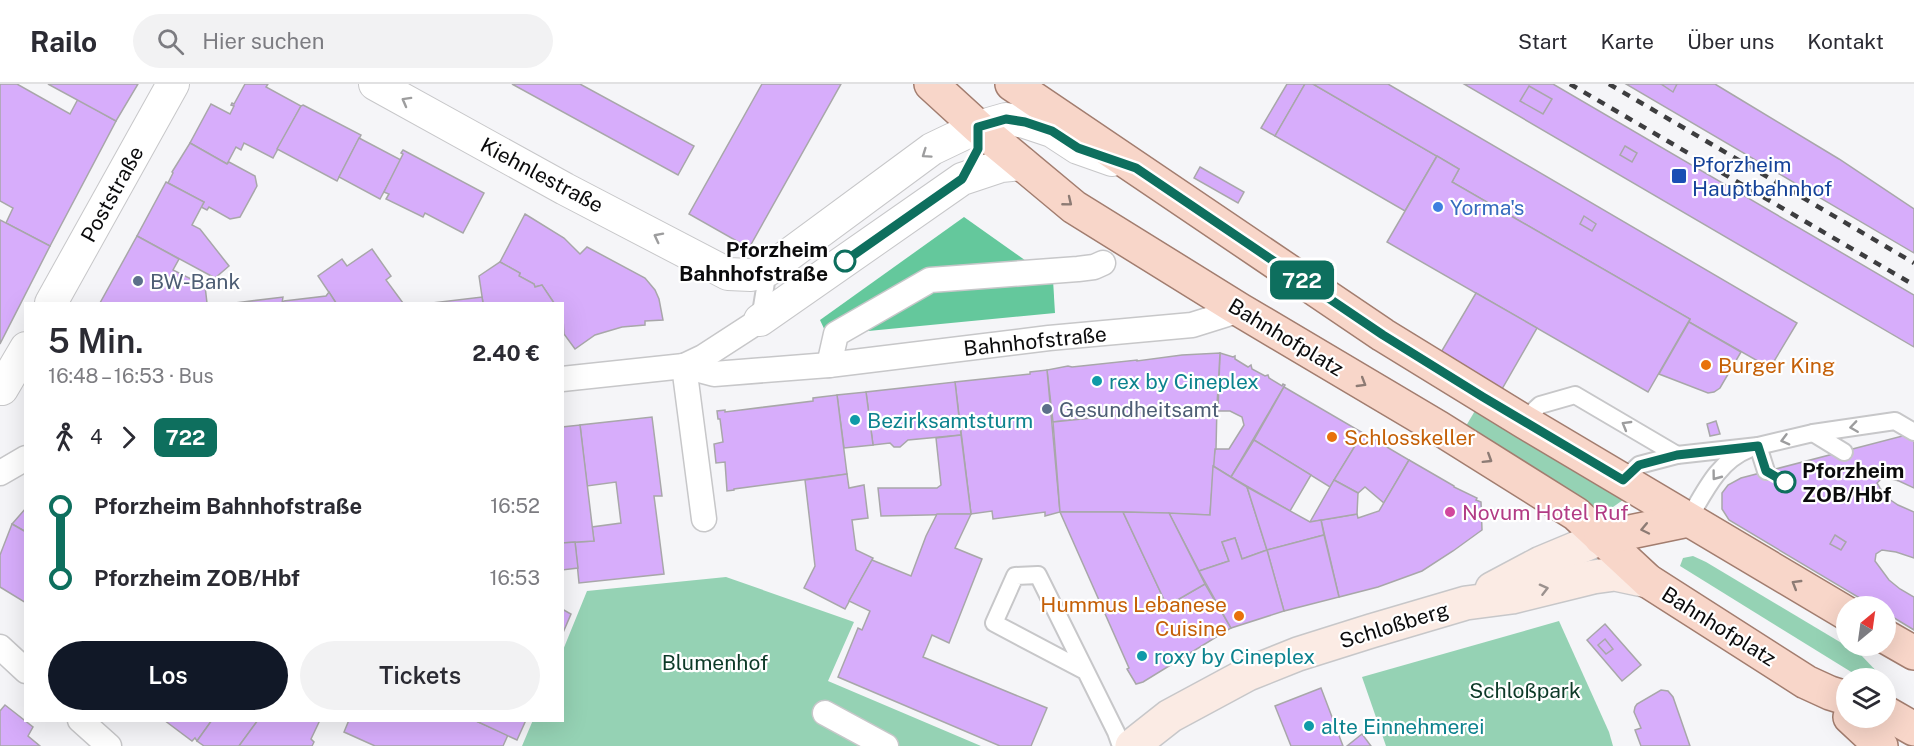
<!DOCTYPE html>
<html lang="de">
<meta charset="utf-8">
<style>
body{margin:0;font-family:"Public Sans",sans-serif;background:#f2f2f3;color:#2b2b33;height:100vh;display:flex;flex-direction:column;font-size:22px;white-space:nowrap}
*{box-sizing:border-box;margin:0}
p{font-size:20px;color:#7c7c81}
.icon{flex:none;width:33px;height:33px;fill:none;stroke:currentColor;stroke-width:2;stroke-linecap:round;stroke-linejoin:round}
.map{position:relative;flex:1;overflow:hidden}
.drawer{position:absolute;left:24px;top:218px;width:540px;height:420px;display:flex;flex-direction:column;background:#fff;border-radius:0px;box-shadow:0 6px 24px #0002}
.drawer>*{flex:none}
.badge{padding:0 12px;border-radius:9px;font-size:21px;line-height:39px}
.needle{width:39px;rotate:29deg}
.fabs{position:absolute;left:1836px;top:512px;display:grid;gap:12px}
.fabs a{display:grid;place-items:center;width:60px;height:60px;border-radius:50%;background:#fff;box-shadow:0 6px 24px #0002;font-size:30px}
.map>.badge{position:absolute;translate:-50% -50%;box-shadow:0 0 0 3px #fff}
.legs{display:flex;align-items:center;gap:9px;height:66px;padding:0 24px;font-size:20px}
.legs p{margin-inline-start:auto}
.overview{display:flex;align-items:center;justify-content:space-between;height:102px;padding:0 24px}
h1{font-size:33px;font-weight:600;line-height:45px}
.button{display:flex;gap:12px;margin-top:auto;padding:12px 24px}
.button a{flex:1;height:69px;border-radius:36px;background:#111827;color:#fff;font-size:24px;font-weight:600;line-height:69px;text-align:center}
.button a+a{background:#f2f2f3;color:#2b2b33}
ul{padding:0 24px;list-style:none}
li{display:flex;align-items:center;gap:21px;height:72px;font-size:22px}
li i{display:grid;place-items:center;width:9px;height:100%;margin:0 8px;background:currentColor}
li i::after{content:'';width:15px;height:15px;margin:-8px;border:4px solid;border-radius:50%;background:#fff}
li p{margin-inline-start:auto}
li:first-child i{background:linear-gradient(#0000 50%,currentColor 0)}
li:last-child i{background:linear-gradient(currentColor 50%,#0000 0)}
header{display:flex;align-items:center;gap:36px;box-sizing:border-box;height:84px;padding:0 30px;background:#fff;border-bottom:2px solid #e1e1e2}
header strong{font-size:28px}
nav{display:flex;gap:33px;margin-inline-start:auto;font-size:21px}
.search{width:420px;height:54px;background:#f2f2f3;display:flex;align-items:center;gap:15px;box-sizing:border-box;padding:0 21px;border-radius:33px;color:#7c7c81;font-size:22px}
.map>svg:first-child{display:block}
</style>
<header>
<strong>Railo</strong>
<div class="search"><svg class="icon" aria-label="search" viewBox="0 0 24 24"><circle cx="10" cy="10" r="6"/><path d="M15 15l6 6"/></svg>Hier suchen</div>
<nav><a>Start</a><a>Karte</a><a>Über uns</a><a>Kontakt</a></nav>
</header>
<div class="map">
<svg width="1914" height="662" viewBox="0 0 1914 662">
<rect width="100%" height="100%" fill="#f5f5f8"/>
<g fill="#95d2b4">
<path d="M 1476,325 L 1623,416 L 1603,430 L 1466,342 Z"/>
<path d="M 1693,472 L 1706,478 L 1860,570 L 1883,594 L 1861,594 L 1680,482 L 1683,474 Z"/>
<path d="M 726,493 L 854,538 L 828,597 L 981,662 L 522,662 L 533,636 L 562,636 L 563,566 L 587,507 Z"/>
<path d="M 1559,537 L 1609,648 L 1613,662 L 1386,662 L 1362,593 Z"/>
</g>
<path fill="#64c89c" d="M 964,133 L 1053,196 L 1055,229 L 827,251 L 820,236 Z"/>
<g fill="#d7adfb" stroke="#a8a7a9" stroke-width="1.5">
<path d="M 0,0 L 17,0 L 70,30 L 78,15 L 116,37 L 50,162 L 6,139 L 13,124 L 0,117 Z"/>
<path d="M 48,0 L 138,0 L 116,37 Z"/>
<path d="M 245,0 L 268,0 L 266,3 L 301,22 L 273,74 L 244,59 L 241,66 L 236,63 L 227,80 L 190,59 L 211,20 L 230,30 L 234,22 L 231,21 L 232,19 L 234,20 Z"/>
<path d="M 512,0 L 580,0 L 694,62 L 678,91 Z"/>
<path d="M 762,0 L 841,0 L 749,164 L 689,130 Z"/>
<path d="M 1287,0 L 1305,0 L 1275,52 L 1261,44 Z"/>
<path d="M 1305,0 L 1313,0 L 1437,72 L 1405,127 L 1275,52 Z"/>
<path d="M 1313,0 L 1388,0 L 1797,239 L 1770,284 L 1689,238 L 1690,235 L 1452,98 L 1459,85 Z"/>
<path d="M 1464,0 L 1553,0 L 1914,211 L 1914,263 Z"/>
<path d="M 1626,0 L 1715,0 L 1733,11 L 1839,75 L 1914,125 L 1914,169 Z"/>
<path d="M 1661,0 L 1677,0 L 1673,8 Z"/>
<path d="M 1529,2 L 1552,15 L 1543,30 L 1520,17 Z"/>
<path d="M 303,21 L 361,51 L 337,97 L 277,65 L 301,22 Z"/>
<path d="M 359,54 L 401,76 L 380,115 L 339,93 Z"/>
<path d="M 190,59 L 227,80 L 229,78 L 255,92 L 257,102 L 240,133 L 230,135 L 209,123 L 207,126 L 201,123 L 204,118 L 168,99 L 173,89 L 172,88 Z"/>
<path d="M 1625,62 L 1637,69 L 1632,78 L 1620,71 Z"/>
<path d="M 403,66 L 484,109 L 463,149 L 425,129 L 423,133 L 386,115 L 389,110 L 384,108 L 403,70 L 401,69 Z"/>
<path d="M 1437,72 L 1459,85 L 1452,98 L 1690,235 L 1648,308 L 1387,158 Z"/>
<path d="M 1200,83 L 1244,108 L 1238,119 L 1194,94 Z"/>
<path d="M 166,98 L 204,118 L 192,141 L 200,145 L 229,182 L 215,194 L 137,152 Z"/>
<path d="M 525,130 L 564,154 L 580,170 L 587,163 L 645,194 L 655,206 L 659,215 L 663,236 L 645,237 L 645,241 L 622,243 L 595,251 L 575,265 L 564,250 L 562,219 L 554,219 L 542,201 L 535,203 L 534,200 L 519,192 L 520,189 L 500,178 Z"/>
<path d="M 1584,132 L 1596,140 L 1592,147 L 1580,140 Z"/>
<path d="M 0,136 L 50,162 L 0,260 Z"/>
<path d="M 137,152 L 179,175 L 173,186 L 205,202 L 207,219 L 100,219 Z"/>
<path d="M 372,165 L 391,192 L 386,196 L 403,219 L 336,219 L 318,192 L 342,175 L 347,182 Z"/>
<path d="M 500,178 L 520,189 L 519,192 L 534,200 L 535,203 L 542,201 L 554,219 L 483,219 L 479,192 Z"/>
<path d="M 329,208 L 336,219 L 282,219 L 284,217 L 326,212 Z"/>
<path d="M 1476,209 L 1537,244 L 1502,305 L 1440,270 Z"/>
<path d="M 283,213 L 282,219 L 235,219 Z"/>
<path d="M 482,213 L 483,219 L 432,219 Z"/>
<path d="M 1689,238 L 1741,268 L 1720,304 L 1714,308 L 1708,309 L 1659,290 Z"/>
<path d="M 1220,269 L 1233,273 L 1235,272 L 1235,275 L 1248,283 L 1251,281 L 1252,285 L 1265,292 L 1268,291 L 1269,294 L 1282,302 L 1283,300 L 1285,301 L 1231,393 L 1213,382 L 1215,365 L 1229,365 L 1244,341 L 1242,333 L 1230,327 L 1218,327 Z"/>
<path d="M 1220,269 L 1217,321 L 1053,338 L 1047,286 L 1068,282 L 1072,283 L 1137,276 L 1137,277 L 1182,271 Z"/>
<path d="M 1047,286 L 1060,428 L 1045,432 L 1045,428 L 993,435 L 992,427 L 971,430 L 955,298 L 1030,290 L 1030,288 Z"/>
<path d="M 955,298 L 961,351 L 908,356 L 900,363 L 894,363 L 890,359 L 873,361 L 866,308 Z"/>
<path d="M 1284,303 L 1363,349 L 1330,403 L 1254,356 Z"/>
<path d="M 866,308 L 873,361 L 844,364 L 837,311 Z"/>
<path d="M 837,311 L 847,390 L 734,405 L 734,406 L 727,407 L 725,378 L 716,379 L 714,360 L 723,358 L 720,335 L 718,335 L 717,327 L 725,326 L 725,328 L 813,317 L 813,314 Z"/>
<path d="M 1217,321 L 1216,365 L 1215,365 L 1210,431 L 1123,428 L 1060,428 L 1053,338 Z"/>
<path d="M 652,333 L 662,412 L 654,412 L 664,490 L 579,499 L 575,458 L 594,457 L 592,443 L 621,439 L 616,398 L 587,402 L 580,341 Z"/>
<path d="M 1716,337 L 1720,350 L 1710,352 L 1707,340 Z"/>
<path d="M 580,341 L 594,457 L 562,459 L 562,343 Z"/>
<path d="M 1363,349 L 1409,376 L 1384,419 L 1365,403 L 1358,409 L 1334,396 Z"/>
<path d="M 1914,349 L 1914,404 L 1899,397 L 1888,394 L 1882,394 L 1877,399 L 1880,404 L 1889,415 L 1898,421 L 1914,428 L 1914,474 L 1896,468 L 1882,466 L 1876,470 L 1875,477 L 1889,496 L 1900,505 L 1914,513 L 1914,546 L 1886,529 L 1886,522 L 1873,522 L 1729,436 L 1722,425 L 1722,409 L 1728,401 L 1741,394 Z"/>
<path d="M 961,351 L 971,430 L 881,432 L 878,404 L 937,404 L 941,401 L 936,354 Z"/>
<path d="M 1254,356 L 1311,391 L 1290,427 L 1231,393 Z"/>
<path d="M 1409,376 L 1454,402 L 1454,403 L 1477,414 L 1476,416 L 1481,418 L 1482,446 L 1453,467 L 1422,487 L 1378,503 L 1339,513 L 1321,436 L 1357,430 L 1358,434 L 1379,427 Z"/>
<path d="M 1213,382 L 1247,403 L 1267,466 L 1242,475 L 1235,454 L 1222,458 L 1229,477 L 1199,487 L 1169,429 L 1210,431 Z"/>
<path d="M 847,390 L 849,404 L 864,401 L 868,434 L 852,436 L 856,466 L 873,474 L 845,525 L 804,504 L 815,482 L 805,396 Z"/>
<path d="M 1334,396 L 1358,409 L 1357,430 L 1310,438 Z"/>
<path d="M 1247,403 L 1310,438 L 1321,436 L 1324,451 L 1267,466 Z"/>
<path d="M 26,424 L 26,448 L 12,440 Z"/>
<path d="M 1060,428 L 1123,428 L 1167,522 L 1205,500 L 1231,544 L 1143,598 L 1136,600 L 1127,585 L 1129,584 Z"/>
<path d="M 1123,428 L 1169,429 L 1205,500 L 1167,522 Z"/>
<path d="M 937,430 L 971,430 L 955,464 L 982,475 L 949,559 L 932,551 L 923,573 L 1047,624 L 1031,662 L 1000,662 L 838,593 L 858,544 L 862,546 L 870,527 L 849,517 L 872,476 L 911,492 L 926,452 Z"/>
<path d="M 12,440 L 26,448 L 26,519 L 0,503 L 0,471 Z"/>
<path d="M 1324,451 L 1339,513 L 1284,527 L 1267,466 Z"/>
<path d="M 1835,451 L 1846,458 L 1841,466 L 1830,460 Z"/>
<path d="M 1235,454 L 1242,475 L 1267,466 L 1284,527 L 1231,544 L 1199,487 L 1229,477 L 1222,458 Z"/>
<path d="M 575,458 L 578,484 L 562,486 L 562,459 Z"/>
<path d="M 562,525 L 571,530 L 562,551 Z"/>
<path d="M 1605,540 L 1641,581 L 1622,597 L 1587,556 Z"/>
<path d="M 1605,555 L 1613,565 L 1606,570 L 1598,561 Z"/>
<path d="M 1321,604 L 1343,662 L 1291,662 L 1275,622 Z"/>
<path d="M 1661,606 L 1668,607 L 1673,613 L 1690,662 L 1641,662 L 1635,646 L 1641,644 L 1634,628 L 1635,623 L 1637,620 Z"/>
<path d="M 5,621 L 33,643 L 28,652 L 40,662 L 0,662 L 0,627 Z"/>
<path d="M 164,636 L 212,636 L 197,657 L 195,654 L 192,657 Z"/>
<path d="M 212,636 L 258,636 L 239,662 L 204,662 L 197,657 Z"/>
<path d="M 258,636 L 320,636 L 311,655 L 314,658 L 312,662 L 239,662 Z"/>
<path d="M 349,636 L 474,636 L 508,651 L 503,662 L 375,662 L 344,648 Z"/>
<path d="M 474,636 L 526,636 L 517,656 Z"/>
<path d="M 1362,650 L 1371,662 L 1347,662 Z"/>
</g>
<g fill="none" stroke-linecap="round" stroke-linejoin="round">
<g stroke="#c7c7c9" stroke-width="20">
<g id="service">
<path d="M 760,235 L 768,186"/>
<path d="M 1523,337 L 1540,321 L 1575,311 L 1677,371"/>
<path d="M 1813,349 L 1844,368"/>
<path d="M 1758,362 L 1766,387"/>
<path d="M 1623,396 L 1639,381 L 1677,371 L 1758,362 L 1813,349 L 1895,337 L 1914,348"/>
<path d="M 1688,436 C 1704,409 1718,377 1749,365"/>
<path d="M 1085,587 L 994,539 L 1015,492 L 1038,491 L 1116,648 L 1121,662"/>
</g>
</g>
<g stroke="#c7c7c9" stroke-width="27">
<g id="pedestrian">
<path d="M 829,281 L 836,250 L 930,196 L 1078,185 L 1094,183 L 1103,179"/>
<path d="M 684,282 L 714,290 L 829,281 L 1049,254 L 1192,241 L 1240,226"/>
<path d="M 684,282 L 704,435"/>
<path d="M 562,295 L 684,282 L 703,273 L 760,236"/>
<path d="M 0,389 L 26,374"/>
<path d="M 0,563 L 26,587"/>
<path d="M 825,629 L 886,662"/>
<path d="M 80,636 L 109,662"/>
</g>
</g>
<g stroke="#c7c7c9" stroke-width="34">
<g id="minor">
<path d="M 375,0 L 565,105 L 728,190 L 751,191 L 768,186 L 932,65 L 978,43 L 1006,35 L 1025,38 L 1052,47 L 1078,64 L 1112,76"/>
<path d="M 51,219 L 173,0"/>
<path d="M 760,236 L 962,95 L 1001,82 L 1023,80"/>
<path d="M 2,305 L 26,264"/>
</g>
</g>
<g stroke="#c7c7c9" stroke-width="36">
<g id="secondary">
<path d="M 1492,505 L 1541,479 L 1601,454"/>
<path d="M 1132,662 L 1170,632 L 1248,590 L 1298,570 L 1371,547 L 1466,519 L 1512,513 L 1593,493 L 1615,490 L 1648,497"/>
</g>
</g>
<g stroke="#a27d6f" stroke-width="36">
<g id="primary">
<path d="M 931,0 L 978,43 L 1074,123 L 1240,226 L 1439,344 L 1576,430 L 1648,497 L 1806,598 L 1830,609 L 1846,614"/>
<path d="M 1012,0 L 1383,251 L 1523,337 L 1846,529"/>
<path d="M 1601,454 L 1688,436"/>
<path d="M 1886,553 L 1914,569"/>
<path d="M 1886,629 L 1914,645"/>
<path d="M 1850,633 L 1881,662"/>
</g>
</g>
<use href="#service" stroke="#fff" stroke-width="16"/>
<use href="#pedestrian" stroke="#fff" stroke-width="24"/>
<use href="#minor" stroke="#fff" stroke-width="32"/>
<use href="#secondary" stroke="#fbebe4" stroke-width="33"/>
<use href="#primary" stroke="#f8d6c9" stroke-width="33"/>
<g stroke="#3d3d3f" stroke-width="4.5" stroke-dasharray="8 8" stroke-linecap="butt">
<path d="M 1570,0 L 1914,201"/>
<path d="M 1609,0 L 1914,179"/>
</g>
</g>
<defs><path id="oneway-chevron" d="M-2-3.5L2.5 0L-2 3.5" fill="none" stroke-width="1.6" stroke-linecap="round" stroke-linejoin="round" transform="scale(1.5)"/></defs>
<g stroke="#9d9d9e">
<use href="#oneway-chevron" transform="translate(406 17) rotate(-151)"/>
<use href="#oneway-chevron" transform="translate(926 70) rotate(145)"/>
<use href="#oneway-chevron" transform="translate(658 153) rotate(-153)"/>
<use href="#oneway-chevron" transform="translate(1626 341) rotate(-150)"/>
<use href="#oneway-chevron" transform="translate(1854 343) rotate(172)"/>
<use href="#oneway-chevron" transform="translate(1785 356) rotate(165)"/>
<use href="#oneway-chevron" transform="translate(1716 392) rotate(127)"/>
</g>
<g stroke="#8d7b74">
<use href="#oneway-chevron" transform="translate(1068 118) rotate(39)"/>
<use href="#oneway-chevron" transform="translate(1362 299) rotate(31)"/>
<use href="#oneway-chevron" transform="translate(1488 375) rotate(32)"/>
<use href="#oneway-chevron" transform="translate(1645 445) rotate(168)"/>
<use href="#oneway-chevron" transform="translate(1796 500) rotate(-149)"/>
</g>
<use stroke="#9b918e" href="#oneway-chevron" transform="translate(1544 505) rotate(-14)"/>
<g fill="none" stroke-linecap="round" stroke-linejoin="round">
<g stroke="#fff" stroke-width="14">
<path id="line-1" d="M 845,177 L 962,95 L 978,65 L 978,43 L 1006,35 L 1025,38 L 1052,47 L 1078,64 L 1136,84 L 1383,251 L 1483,313 L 1623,396 L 1639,381 L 1677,371 L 1758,362 L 1766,387 L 1785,398"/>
</g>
<use href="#line-1" stroke="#0e6f5e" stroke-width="9"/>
</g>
<rect fill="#1a4fb4" stroke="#fff" stroke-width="2" x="1671" y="84" width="16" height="16" rx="3"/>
<circle fill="#3f7fe0" stroke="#fff" stroke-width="2" cx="1438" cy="123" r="6"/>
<g fill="#fff" stroke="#0e6f5e" stroke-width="3">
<circle cx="845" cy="177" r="10"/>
<circle cx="1785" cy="398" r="10"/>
</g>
<g fill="#5c6f8a" stroke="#fff" stroke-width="2">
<circle cx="138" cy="197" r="6"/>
<circle cx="1047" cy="325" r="6"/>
</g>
<g fill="#e8710a" stroke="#fff" stroke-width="2">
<circle cx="1706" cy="281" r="6"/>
<circle cx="1332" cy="353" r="6"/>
<circle cx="1239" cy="532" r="6"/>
</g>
<g fill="#0f9aa8" stroke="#fff" stroke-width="2">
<circle cx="1097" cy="297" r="6"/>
<circle cx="855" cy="336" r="6"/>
<circle cx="1142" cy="572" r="6"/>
<circle cx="1309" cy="642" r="6"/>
</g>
<circle fill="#d1479c" stroke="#fff" stroke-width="2" cx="1450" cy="428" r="6"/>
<g text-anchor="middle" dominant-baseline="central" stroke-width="4.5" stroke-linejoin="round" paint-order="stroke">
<g font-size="21" fill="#164399" stroke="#fff" text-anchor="start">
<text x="1692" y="80">Pforzheim<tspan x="1692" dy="24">Hauptbahnhof</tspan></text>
</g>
<g font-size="21" fill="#0b0b0c" stroke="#fff">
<text transform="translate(542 91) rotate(28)">Kiehnlestraße</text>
<text transform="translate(112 110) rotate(-61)">Poststraße</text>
<text transform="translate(1286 253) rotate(31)">Bahnhofplatz</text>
<text transform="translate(1035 257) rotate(-6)">Bahnhofstraße</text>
<text transform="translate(1394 541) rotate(-17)">Schloßberg</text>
<text transform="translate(1719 542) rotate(32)">Bahnhofplatz</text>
</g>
<g font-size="21" fill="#366cbe" stroke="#fff" text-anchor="start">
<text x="1450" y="123">Yorma's</text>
</g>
<g font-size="21" font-weight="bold" fill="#0b0b0c" stroke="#fff" text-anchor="end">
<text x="828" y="165">Pforzheim<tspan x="828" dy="24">Bahnhofstraße</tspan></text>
<text x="1802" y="386" text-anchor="start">Pforzheim<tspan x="1802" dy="24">ZOB/Hbf</tspan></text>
</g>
<g font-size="21" fill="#4e5e75" stroke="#fff" text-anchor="start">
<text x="150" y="197">BW-Bank</text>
<text x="1059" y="325">Gesundheitsamt</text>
</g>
<g font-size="21" fill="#c56008" stroke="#fff" text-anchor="start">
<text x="1718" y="281">Burger King</text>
<text x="1344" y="353">Schlosskeller</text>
<text x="1227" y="520" text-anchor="end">Hummus Lebanese<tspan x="1227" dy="24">Cuisine</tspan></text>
</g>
<g font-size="21" fill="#0d838f" stroke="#fff" text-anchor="start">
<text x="1109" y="297">rex by Cineplex</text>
<text x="867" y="336">Bezirksamtsturm</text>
<text x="1154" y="572">roxy by Cineplex</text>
<text x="1321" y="642">alte Einnehmerei</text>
</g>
<g font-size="21" fill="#b23c85" stroke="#fff" text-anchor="start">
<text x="1462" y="428">Novum Hotel Ruf</text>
</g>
<g font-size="21" fill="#0d3a28" stroke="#fff">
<text x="715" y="578">Blumenhof</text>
<text x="1525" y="606">Schloßpark</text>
</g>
</g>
</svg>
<div class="fabs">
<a><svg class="needle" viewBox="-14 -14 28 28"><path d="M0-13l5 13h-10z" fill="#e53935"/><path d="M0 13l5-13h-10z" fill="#7c7c81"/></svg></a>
<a><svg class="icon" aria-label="layers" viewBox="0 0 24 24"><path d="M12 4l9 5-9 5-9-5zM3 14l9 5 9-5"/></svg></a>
</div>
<b class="badge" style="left:1302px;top:196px;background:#0e6f5e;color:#fff">722</b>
<section class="drawer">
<div class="overview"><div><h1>5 Min.</h1><p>16:48 – 16:53 · Bus</p></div><b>2.40 €</b></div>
<div class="legs"><svg class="icon" aria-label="walk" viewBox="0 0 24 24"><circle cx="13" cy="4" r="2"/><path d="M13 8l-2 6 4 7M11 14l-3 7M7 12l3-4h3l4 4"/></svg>4<svg class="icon" aria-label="forward" viewBox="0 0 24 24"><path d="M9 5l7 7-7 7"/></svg><b class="badge" style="background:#0e6f5e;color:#fff">722</b></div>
<ul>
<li><i style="color:#0e6f5e"></i><b>Pforzheim Bahnhofstraße</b><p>16:52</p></li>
<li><i style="color:#0e6f5e"></i><b>Pforzheim ZOB/Hbf</b><p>16:53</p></li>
</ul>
<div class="button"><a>Los</a><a>Tickets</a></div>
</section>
</div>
